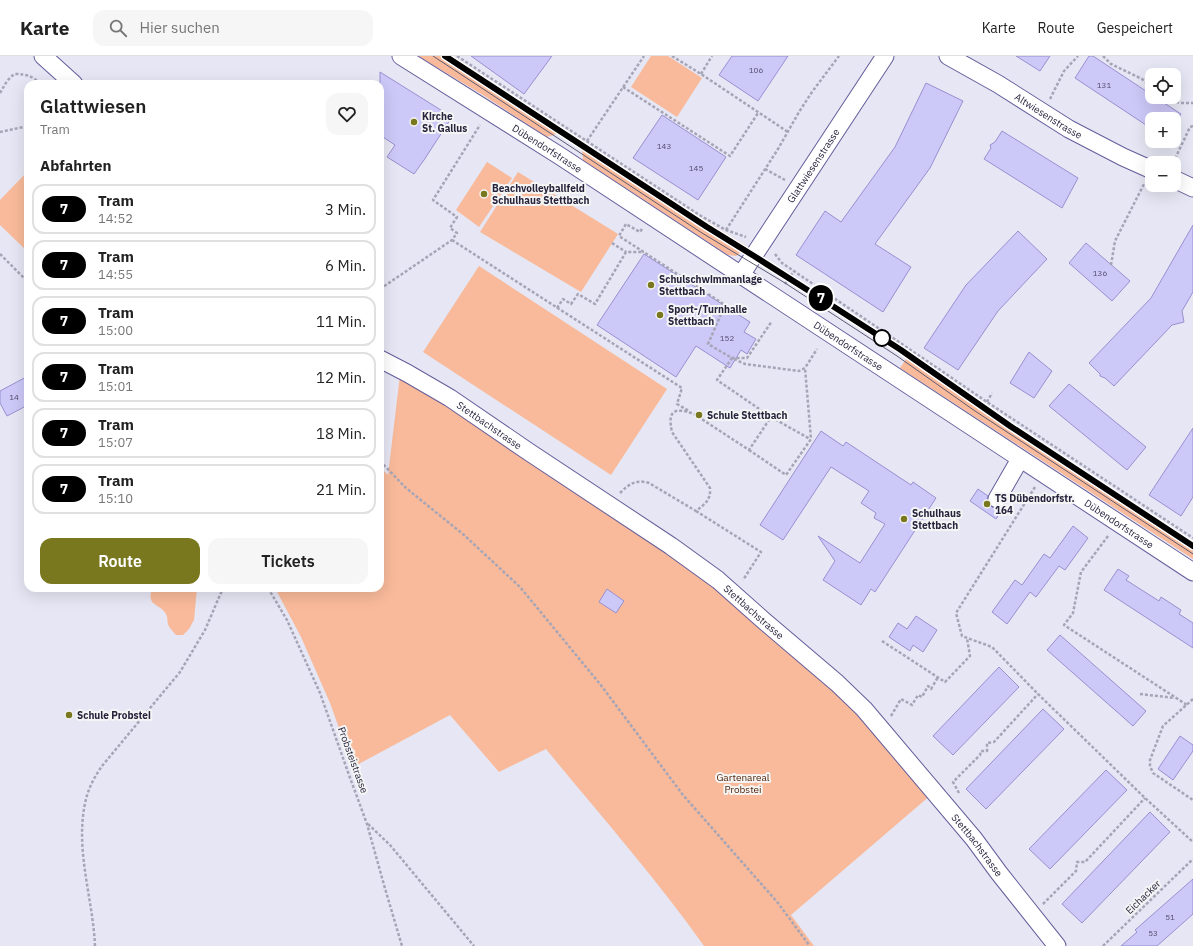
<!DOCTYPE html>
<html lang="de">
<meta charset="utf-8">
<style>
body{margin:0;font-family:"IBM Plex Sans",sans-serif;background:#f6f6f6;color:#222;height:100vh;display:flex;flex-direction:column;font-size:15px;white-space:nowrap}
*{box-sizing:border-box;margin:0}
p{font-size:13px;color:#767676}
.icon{flex:none;width:22px;height:22px;fill:none;stroke:currentColor;stroke-width:2;stroke-linecap:round;stroke-linejoin:round}
.map{position:relative;flex:1;overflow:hidden}
.panel{position:absolute;left:24px;top:24px;width:360px;height:512px;display:flex;flex-direction:column;background:#fff;border-radius:12px;box-shadow:0 4px 16px #0002}
.panel>*{flex:none}
.badge{padding:0 8px;border-radius:13px;font-size:14px;line-height:26px}
.fabs{position:absolute;left:1145px;top:12px;display:grid;gap:8px}
.fabs a{display:grid;place-items:center;width:36px;height:36px;border-radius:8px;background:#fff;box-shadow:0 4px 16px #0002;font-size:20px}
.map>.badge{position:absolute;translate:-50% -50%;box-shadow:0 0 0 2px #fff}
h2{padding:0 16px;font-size:15px;line-height:36px}
.round{display:grid;place-items:center;flex:none;width:42px;height:42px;border-radius:12px;background:#f6f6f6}
.head{display:flex;align-items:center;justify-content:space-between;height:68px;padding:0 16px}
h1{font-size:19px;font-weight:600;line-height:30px}
.button{display:flex;gap:8px;margin-top:auto;padding:8px 16px}
.button a{flex:1;height:46px;border-radius:12px;background:#79781f;color:#fff;font-size:16px;font-weight:600;line-height:46px;text-align:center}
.button a+a{background:#f6f6f6;color:#222}
ul{padding:0;list-style:none}
li{display:flex;align-items:center;gap:12px;height:50px;margin:0 8px 6px;padding:0 8px;border:2px solid #e0e0e0;border-radius:12px}
li div{flex:1}
li b{display:block;font-size:15px}
li em{font-style:normal}
li .badge{min-width:44px;font-weight:700;text-align:center}
header{display:flex;align-items:center;gap:24px;box-sizing:border-box;height:56px;padding:0 20px;background:#fff;border-bottom:1px solid #e0e0e0}
header strong{font-size:19px}
nav{display:flex;gap:22px;margin-inline-start:auto;font-size:14px}
.search{width:280px;height:36px;background:#f6f6f6;display:flex;align-items:center;gap:10px;box-sizing:border-box;padding:0 14px;border-radius:12px;color:#767676;font-size:15px}
.map>svg:first-child{display:block}
</style>
<header>
<strong>Karte</strong>
<div class="search"><svg class="icon" aria-label="search" viewBox="0 0 24 24"><circle cx="10" cy="10" r="6"/><path d="M15 15l6 6"/></svg>Hier suchen</div>
<nav><a>Karte</a><a>Route</a><a>Gespeichert</a></nav>
</header>
<div class="map">
<svg width="1193" height="890" viewBox="0 0 1193 890">
<rect width="100%" height="100%" fill="#e6e6f4"/>
<g fill="#f8ba9a">
<path d="M 418,0 L 453,0 L 564,73 L 565,75 L 547,81 L 483,39 Z"/>
<path d="M 651,0 L 668,0 L 702,22 L 677,61 L 631,31 Z"/>
<path d="M 581,84 L 709,167 L 748,191 L 736,200 L 728,199 L 583,104 Z"/>
<path d="M 487,106 L 512,122 L 479,171 L 456,154 Z"/>
<path d="M 28,115 L 28,196 L 0,169 L 0,144 Z"/>
<path d="M 518,116 L 618,178 L 581,236 L 480,176 Z"/>
<path d="M 479,210 L 667,333 L 611,419 L 423,296 Z"/>
<path d="M 911,296 L 985,349 L 1193,485 L 1193,503 L 900,312 Z"/>
<path d="M 400,319 L 715,528 L 860,657 L 932,738 L 791,859 L 814,890 L 704,890 C 656,822 599,758 546,693 L 499,716 L 450,659 L 353,711 L 330,647 L 301,581 L 275,532 L 380,532 L 380,411 L 388,419 Z"/>
<path d="M 152,532 L 197,532 L 194,564 L 189,573 L 183,579 L 176,579 C 173,575 169,572 168,568 C 167,564 168,562 166,558 C 160,547 146,551 152,532 Z"/>
</g>
<g fill="#ccc8f7" stroke="#9890d1">
<path d="M 471,0 L 552,0 L 524,38 Z"/>
<path d="M 732,0 L 788,0 L 758,45 L 719,19 Z"/>
<path d="M 1016,0 L 1050,0 L 1040,15 Z"/>
<path d="M 1089,0 L 1093,0 L 1152,39 L 1152,41 L 1155,41 L 1181,58 L 1174,68 L 1174,63 L 1152,63 L 1152,73 L 1075,22 Z"/>
<path d="M 380,16 L 452,61 L 424,104 L 414,118 L 387,101 L 395,89 L 380,79 Z"/>
<path d="M 926,27 L 963,45 L 930,112 L 875,188 L 911,211 L 883,256 L 796,199 L 825,155 L 841,166 L 895,91 Z"/>
<path d="M 662,59 L 726,101 L 698,144 L 633,102 Z"/>
<path d="M 1002,75 L 1078,122 L 1062,152 L 984,103 L 991,92 L 990,89 L 995,86 Z"/>
<path d="M 1193,169 L 1193,236 L 1182,255 L 1184,266 L 1172,269 L 1114,330 L 1105,322 L 1100,320 L 1100,318 L 1089,307 L 1151,242 Z"/>
<path d="M 1018,175 L 1047,203 L 998,255 L 958,314 L 924,292 L 966,229 Z"/>
<path d="M 1086,187 L 1130,225 L 1112,245 L 1069,207 Z"/>
<path d="M 644,198 L 750,266 L 744,276 L 756,283 L 747,298 L 741,294 L 730,312 L 696,290 L 676,321 L 597,269 Z"/>
<path d="M 1029,296 L 1052,315 L 1034,342 L 1010,327 Z"/>
<path d="M 28,320 L 28,349 L 7,360 L 0,347 L 0,335 Z"/>
<path d="M 1069,328 L 1146,391 L 1127,414 L 1049,350 Z"/>
<path d="M 1193,372 L 1193,441 L 1181,460 L 1149,439 Z"/>
<path d="M 821,375 L 843,390 L 846,386 L 911,429 L 913,426 L 936,442 L 875,536 L 871,533 L 861,549 L 823,524 L 835,505 L 818,480 L 860,507 L 885,468 L 874,462 L 876,457 L 861,447 L 869,435 L 831,411 L 783,484 L 760,469 Z"/>
<path d="M 978,433 L 988,440 L 987,443 L 988,448 L 992,451 L 997,453 L 1003,451 L 1004,451 L 996,463 L 970,445 Z"/>
<path d="M 1073,470 L 1088,482 L 1065,514 L 1059,510 L 1036,541 L 1030,536 L 1007,568 L 992,556 L 1015,524 L 1022,529 L 1044,498 L 1050,502 Z"/>
<path d="M 1118,513 L 1129,520 L 1126,524 L 1159,545 L 1161,541 L 1181,554 L 1179,558 L 1193,567 L 1193,592 L 1104,534 Z"/>
<path d="M 607,533 L 624,545 L 616,557 L 599,546 Z"/>
<path d="M 916,560 L 937,574 L 923,596 L 913,589 L 910,595 L 889,581 L 898,567 L 907,573 Z"/>
<path d="M 1060,579 L 1146,655 L 1133,670 L 1047,594 Z"/>
<path d="M 999,611 L 1019,631 L 953,699 L 933,680 Z"/>
<path d="M 1043,653 L 1064,673 L 986,753 L 966,733 Z"/>
<path d="M 1180,680 L 1193,689 L 1193,695 L 1173,724 L 1158,713 Z"/>
<path d="M 1106,714 L 1127,734 L 1050,813 L 1029,793 Z"/>
<path d="M 1150,756 L 1170,776 L 1082,867 L 1062,848 Z"/>
<path d="M 1193,823 L 1193,858 L 1157,890 L 1121,890 L 1137,876 L 1135,874 Z"/>
</g>
<g fill="none" stroke-linecap="round" stroke-linejoin="round">
<g stroke="#655d9a" stroke-width="19">
<g id="minor">
<path d="M 43,0 L 74,28"/>
<path id="s1" d="M 401,0 L 560,100 L 1193,516"/>
<path id="s2" d="M 948,0 L 998,28 L 1069,73 L 1123,101 L 1152,114"/>
<path d="M 1174,123 L 1193,132"/>
<path id="s3" d="M 741,219 L 885,0"/>
<path id="s4" d="M 380,303 L 407,317 L 450,342 L 529,396 L 671,490 L 718,524 L 763,564 L 837,627 L 864,653 L 974,783 L 999,817 L 1057,890"/>
<path d="M 997,443 L 1020,403"/>
</g>
</g>
<g stroke="#a6a5b7" stroke-width="2.5" stroke-dasharray="3 2" stroke-linecap="butt">
<path d="M 457,0 L 701,160 L 726,174 L 746,181"/>
<path d="M 672,0 L 701,18 L 788,76"/>
<path d="M 1103,0 L 1111,8 L 1142,23 L 1152,32"/>
<path d="M 701,18 L 712,0"/>
<path d="M 623,31 L 730,100 L 758,57"/>
<path d="M 0,37 L 7,25 L 14,18 C 27,18 32,20 41,28"/>
<path d="M 1162,41 L 1180,47 L 1193,47"/>
<path d="M 1050,43 L 1064,15 L 1078,0"/>
<path d="M 0,76 L 28,70"/>
<path d="M 587,85 L 644,0"/>
<path d="M 1173,107 L 1190,71 L 1193,70"/>
<path d="M 765,113 L 785,124"/>
<path d="M 642,173 L 640,176 L 626,168 L 619,180 L 725,249 L 708,288 L 732,302 L 747,302 L 772,265"/>
<path d="M 726,174 L 778,93 L 799,56 L 812,36 L 839,0"/>
<path d="M 452,184 L 682,332 L 677,348 L 689,355"/>
<path d="M 612,187 L 626,196"/>
<path d="M 0,198 L 28,226"/>
<path d="M 775,198 L 782,207 L 930,307 L 987,346 L 1193,482"/>
<path d="M 1111,209 L 1115,185 L 1144,128"/>
<path d="M 785,228 L 794,215"/>
<path d="M 380,233 L 452,184 L 457,177 L 450,172 L 457,161 L 433,144 L 480,69"/>
<path d="M 557,252 L 563,243 L 571,248 L 578,238 L 595,248 L 626,196 L 644,196"/>
<path d="M 987,346 L 992,337"/>
<path d="M 771,361 L 810,383"/>
<path d="M 749,394 L 786,419 L 811,383 L 805,312"/>
<path d="M 380,405 L 406,432 L 464,479 L 520,531 L 600,628 L 683,739 L 778,847 L 809,889"/>
<path d="M 1035,431 L 956,557 L 962,580 L 992,591 L 1038,638 L 1145,742 L 1193,786"/>
<path d="M 620,437 C 629,428 636,423 649,427 L 696,455 C 705,448 711,444 710,432 L 672,376 C 667,354 675,351 694,358 L 749,394 L 771,361 L 717,324 L 732,302 L 745,308 L 799,315 L 805,312 L 817,293"/>
<path d="M 696,455 L 761,496 L 743,524"/>
<path d="M 1108,480 L 1081,516 L 1073,557 L 1064,569 L 1187,649"/>
<path d="M 268,532 L 287,564 L 320,637 L 349,719 L 367,768 L 384,829 L 402,890"/>
<path d="M 882,585 L 945,626 L 970,600 L 967,582"/>
<path d="M 1140,638 L 1175,642"/>
<path d="M 1193,643 L 1163,670 L 1150,704 L 1150,710 L 1153,717 L 1193,744"/>
<path d="M 891,660 L 901,643 L 912,649 L 918,639 L 922,641 L 928,630 L 931,633 L 938,621"/>
<path d="M 959,737 L 953,726 L 980,699 L 981,695 L 987,695 L 987,687 L 994,686 L 1038,638"/>
<path d="M 368,768 L 390,789 L 474,890"/>
<path d="M 1043,848 L 1076,815 L 1077,806 L 1085,806 L 1145,742"/>
<path d="M 95,890 C 93,842 74,792 86,743 C 89,731 95,720 102,710 L 180,616 L 205,574 L 223,532"/>
<path d="M 1103,890 L 1193,803"/>
</g>
<use href="#minor" stroke="#fff" stroke-width="17"/>
<g stroke="#5d5a71" stroke-width="1">
<path d="M 433,0 L 702,177 L 785,227 L 897,300 L 975,355 L 1193,498"/>
<path d="M 445,0 L 707,171 L 805,232 L 901,295 L 1011,370 L 1193,490"/>
</g>
</g>
<g fill="none" stroke-linecap="round" stroke-linejoin="round">
<g stroke="#fff" stroke-width="9">
<path id="line" d="M 445,0 L 707,171 L 754,200 L 817,240 L 901,294 L 1010,370 L 1193,490"/>
</g>
<use href="#line" stroke="#000" stroke-width="6"/>
</g>
<g fill="#79781f" stroke="#f4f5f4" stroke-width="1.5">
<circle cx="414" cy="66" r="4"/>
<circle cx="484" cy="138" r="4"/>
<circle cx="651" cy="229" r="4"/>
<circle cx="660" cy="259" r="4"/>
<circle cx="699" cy="359" r="4"/>
<circle cx="987" cy="448" r="4"/>
<circle cx="904" cy="463" r="4"/>
<circle cx="69" cy="659" r="4"/>
</g>
<circle fill="#fff" stroke="#000" stroke-width="2" cx="882" cy="282" r="8"/>
<g text-anchor="middle" dominant-baseline="central" stroke-width="4" stroke-linejoin="round" paint-order="stroke">
<g font-size="8" fill="#504c6c">
<text x="756" y="14">106</text>
<text x="1104" y="29">131</text>
<text x="664" y="90">143</text>
<text x="696" y="112">145</text>
<text x="1100" y="217">136</text>
<text x="727" y="282">152</text>
<text x="14" y="341">14</text>
<text x="1170" y="861">51</text>
<text x="1153" y="877">53</text>
</g>
<g font-size="10" fill="#27233d" stroke="#f4f5f4">
<text stroke="none"><textPath href="#s2" startOffset="117">Altwiesenstrasse</textPath></text>
<text stroke="none"><textPath href="#s1" startOffset="173">Dübendorfstrasse</textPath></text>
<text stroke="none"><textPath href="#s3" startOffset="131">Glattwiesenstrasse</textPath></text>
<text stroke="none"><textPath href="#s1" startOffset="533">Dübendorfstrasse</textPath></text>
<text stroke="none"><textPath href="#s4" startOffset="128">Stettbachstrasse</textPath></text>
<text stroke="none"><textPath href="#s1" startOffset="857">Dübendorfstrasse</textPath></text>
<text stroke="none"><textPath href="#s4" startOffset="452">Stettbachstrasse</textPath></text>
<text transform="translate(353 704) rotate(70)">Probsteistrasse</text>
<text stroke="none"><textPath href="#s4" startOffset="776">Stettbachstrasse</textPath></text>
<text transform="translate(1143 841) rotate(-44)">Eichacker</text>
</g>
<g font-size="10" font-weight="bold" fill="#27233d" stroke="#f4f5f4" text-anchor="start">
<text x="422" y="60">Kirche<tspan x="422" dy="12">St. Gallus</tspan></text>
<text x="492" y="132">Beachvolleyballfeld<tspan x="492" dy="12">Schulhaus Stettbach</tspan></text>
<text x="659" y="223">Schulschwimmanlage<tspan x="659" dy="12">Stettbach</tspan></text>
<text x="668" y="253">Sport-/Turnhalle<tspan x="668" dy="12">Stettbach</tspan></text>
<text x="707" y="359">Schule Stettbach</text>
<text x="995" y="442">TS Dübendorfstr.<tspan x="995" dy="12">164</tspan></text>
<text x="912" y="457">Schulhaus<tspan x="912" dy="12">Stettbach</tspan></text>
<text x="77" y="659">Schule Probstei</text>
</g>
<g font-size="10" fill="#53260a" stroke="#f4f5f4">
<text x="743" y="721">Gartenareal<tspan x="743" dy="12">Probstei</tspan></text>
</g>
</g>
</svg>
<div class="fabs">
<a><svg class="icon" aria-label="locate" viewBox="0 0 24 24"><circle cx="12" cy="12" r="6"/><path d="M12 2v4M12 18v4M2 12h4M18 12h4"/></svg></a>
<a>+</a>
<a>−</a>
</div>
<b class="badge" style="left:821px;top:242px;background:#000;color:#fff">7</b>
<section class="panel">
<div class="head"><div><h1>Glattwiesen</h1><p>Tram</p></div><a class="round"><svg class="icon" aria-label="heart" viewBox="0 0 24 24"><path d="M12 20l-8-8c-3-5 5-10 8-4 3-6 11-1 8 4z"/></svg></a></div>
<h2>Abfahrten</h2>
<ul>
<li><span class="badge" style="background:#000;color:#fff">7</span><div><b>Tram</b><p>14:52</p></div><em>3 Min.</em></li>
<li><span class="badge" style="background:#000;color:#fff">7</span><div><b>Tram</b><p>14:55</p></div><em>6 Min.</em></li>
<li><span class="badge" style="background:#000;color:#fff">7</span><div><b>Tram</b><p>15:00</p></div><em>11 Min.</em></li>
<li><span class="badge" style="background:#000;color:#fff">7</span><div><b>Tram</b><p>15:01</p></div><em>12 Min.</em></li>
<li><span class="badge" style="background:#000;color:#fff">7</span><div><b>Tram</b><p>15:07</p></div><em>18 Min.</em></li>
<li><span class="badge" style="background:#000;color:#fff">7</span><div><b>Tram</b><p>15:10</p></div><em>21 Min.</em></li>
</ul>
<div class="button"><a>Route</a><a>Tickets</a></div>
</section>
</div>
